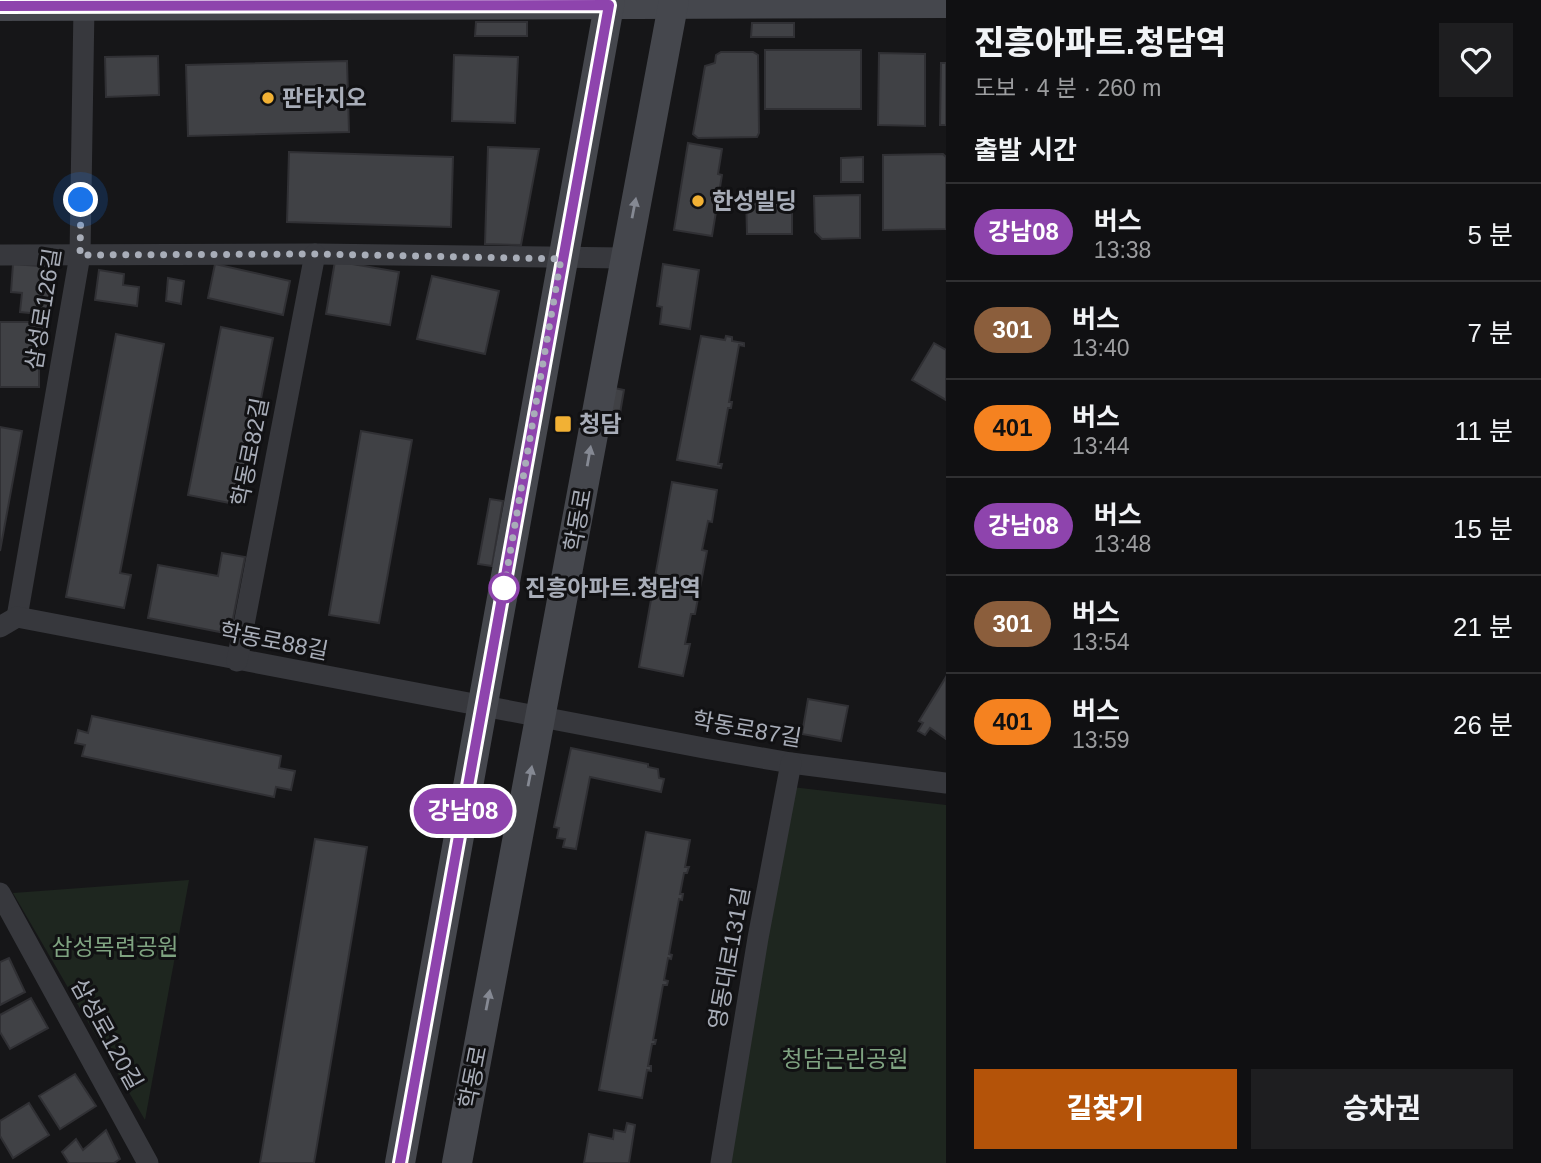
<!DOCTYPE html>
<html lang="ko">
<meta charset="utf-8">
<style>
body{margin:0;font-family:Helvetica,"Noto Sans KR",sans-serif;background:#1e1e20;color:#f1f3f6;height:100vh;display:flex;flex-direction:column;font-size:26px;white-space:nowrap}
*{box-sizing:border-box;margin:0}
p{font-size:23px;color:#9c9d9f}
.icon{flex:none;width:38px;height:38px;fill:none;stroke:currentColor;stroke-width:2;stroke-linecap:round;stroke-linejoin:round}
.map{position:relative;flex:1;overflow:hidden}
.drawer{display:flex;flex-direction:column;background:#101012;width:595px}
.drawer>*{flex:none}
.badge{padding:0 14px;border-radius:23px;font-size:24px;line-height:46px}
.you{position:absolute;width:35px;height:35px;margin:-18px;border:5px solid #fff;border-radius:50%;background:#1a73e8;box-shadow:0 0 0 10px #1a73e833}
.map>.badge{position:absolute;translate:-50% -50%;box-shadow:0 0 0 4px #fff}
h2{padding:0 28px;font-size:26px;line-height:63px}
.round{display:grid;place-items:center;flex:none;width:74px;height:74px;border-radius:0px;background:#1e1e20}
.headline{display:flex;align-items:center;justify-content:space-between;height:119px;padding:0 28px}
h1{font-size:33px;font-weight:800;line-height:52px}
.button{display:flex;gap:14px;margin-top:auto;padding:14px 28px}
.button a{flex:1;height:80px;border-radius:0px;background:#b45309;color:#fff;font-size:28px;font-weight:800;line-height:80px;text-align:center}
.button a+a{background:#1e1e20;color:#f1f3f6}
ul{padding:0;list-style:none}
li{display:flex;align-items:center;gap:21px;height:98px;padding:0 28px;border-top:2px solid #303032}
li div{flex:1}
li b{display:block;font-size:26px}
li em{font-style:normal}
li .badge{min-width:77px;font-weight:700;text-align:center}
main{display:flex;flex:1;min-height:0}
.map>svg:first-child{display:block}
</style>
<main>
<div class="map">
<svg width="946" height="1163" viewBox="0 0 946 1163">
<rect width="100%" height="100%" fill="#161618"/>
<g fill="#1e261f">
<path d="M 792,787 L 946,805 L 946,1163 L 724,1163 Z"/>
<path d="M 189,880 L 145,1120 L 13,893 Z"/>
</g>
<g fill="#404145" stroke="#303034" stroke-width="2">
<path d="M 476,22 L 527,22 L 527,36 L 475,36 Z"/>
<path d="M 752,23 L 794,23 L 794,37 L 751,37 Z"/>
<rect x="765" y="50" width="96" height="59"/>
<path d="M 721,52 L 753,52 L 758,55 L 759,133 L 757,137 L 698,138 L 693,134 L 705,66 L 715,63 L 716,55 Z"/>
<path d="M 879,53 L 925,54 L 925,126 L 878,125 Z"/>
<path d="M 454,55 L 518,57 L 515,123 L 452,121 Z"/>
<path d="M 158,56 L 159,95 L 106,97 L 105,57 Z"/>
<path d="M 347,61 L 349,132 L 188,136 L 186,65 Z"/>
<path d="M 941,63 L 946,63 L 946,125 L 940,125 Z"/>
<path d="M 688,143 L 722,149 L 718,174 L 722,175 L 712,236 L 674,230 Z"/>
<path d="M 488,147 L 539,149 L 521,245 L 485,244 Z"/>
<path d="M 289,152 L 453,157 L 451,227 L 287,222 Z"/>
<path d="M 943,154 L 946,157 L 946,229 L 883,230 L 883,155 Z"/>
<path d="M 863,157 L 863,182 L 841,182 L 841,158 Z"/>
<path d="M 792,193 L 792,234 L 747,234 L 746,194 Z"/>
<path d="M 860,195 L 860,238 L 822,239 L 815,232 L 814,196 Z"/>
<path d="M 335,261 L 399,272 L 390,325 L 326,314 Z"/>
<path d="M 13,264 L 54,267 L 50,315 L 20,312 L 22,293 L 11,292 Z"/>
<path d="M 215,264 L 290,281 L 283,315 L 208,298 Z"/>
<path d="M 663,264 L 699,270 L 690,329 L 660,324 L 662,307 L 657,306 Z"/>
<path d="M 99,270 L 124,274 L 123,285 L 139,287 L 137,306 L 95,300 Z"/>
<path d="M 432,276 L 499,291 L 485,354 L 417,339 Z"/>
<path d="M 168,278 L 184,281 L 181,304 L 166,301 Z"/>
<path d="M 0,322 L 48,322 L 48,342 L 39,342 L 39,387 L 0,387 Z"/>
<path d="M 221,327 L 273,338 L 240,505 L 188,495 Z"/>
<path d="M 116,334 L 164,344 L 120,573 L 131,575 L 124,608 L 66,597 Z"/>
<path d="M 701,336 L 725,340 L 726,336 L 732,337 L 732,341 L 744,343 L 744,346 L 739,345 L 729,402 L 732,402 L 731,408 L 728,408 L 718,464 L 722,464 L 721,468 L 677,460 Z"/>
<path d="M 934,343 L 946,350 L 946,400 L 912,380 Z"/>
<path d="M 610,387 L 624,390 L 618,425 L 604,422 Z"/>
<path d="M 0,427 L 22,431 L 0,551 Z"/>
<path d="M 361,431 L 412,440 L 379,623 L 329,615 Z"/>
<path d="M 672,482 L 717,490 L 712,522 L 708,521 L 702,550 L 707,551 L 695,614 L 691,614 L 685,644 L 690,644 L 683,676 L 639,667 Z"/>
<path d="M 490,499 L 503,501 L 492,566 L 478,564 Z"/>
<path d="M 222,553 L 245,557 L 230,634 L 148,618 L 158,565 L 218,576 Z"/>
<path d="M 946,677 L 946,739 L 930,728 L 925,735 L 918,731 L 923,723 L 919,721 Z"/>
<path d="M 808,699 L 848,706 L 841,741 L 802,734 Z"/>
<path d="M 92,716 L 281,756 L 279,768 L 295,771 L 291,790 L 276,787 L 274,797 L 82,756 L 85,745 L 75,743 L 78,730 L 88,733 Z"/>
<path d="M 571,748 L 648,764 L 648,767 L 658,769 L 659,778 L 664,779 L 661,792 L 590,777 L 576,849 L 563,847 L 565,839 L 557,838 L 559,828 L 554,827 Z"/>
<path d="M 646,832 L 690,840 L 685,867 L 689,867 L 687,873 L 684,873 L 680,894 L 683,894 L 682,900 L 679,899 L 669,954 L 672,955 L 671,959 L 668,958 L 664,980 L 668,981 L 667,985 L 663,985 L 653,1040 L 656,1040 L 655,1044 L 652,1044 L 648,1066 L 651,1066 L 651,1071 L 647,1070 L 642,1098 L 599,1090 Z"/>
<path d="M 315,839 L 367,847 L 314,1163 L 260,1163 Z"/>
<path d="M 9,958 L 25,992 L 0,1005 L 0,962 Z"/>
<path d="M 31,998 L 48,1028 L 10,1049 L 0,1032 L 0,1015 Z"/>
<path d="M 75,1074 L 96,1106 L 60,1129 L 39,1096 Z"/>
<path d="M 29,1103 L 49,1135 L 13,1158 L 0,1136 L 0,1121 Z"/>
<path d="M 627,1123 L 635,1125 L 629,1163 L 584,1163 L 589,1134 L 613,1139 L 614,1130 L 625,1132 Z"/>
<path d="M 106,1130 L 120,1159 L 114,1163 L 69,1163 L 62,1152 L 76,1139 L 83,1150 Z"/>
</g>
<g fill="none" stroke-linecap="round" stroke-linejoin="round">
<g stroke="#37383d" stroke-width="21">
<path d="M 0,255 L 315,254 L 624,258"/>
<path d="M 17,617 L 80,255 L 84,6"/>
<path d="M 0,627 L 17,617 L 704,748 L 791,763 L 946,783"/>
<path d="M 237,661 L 315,254"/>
<path d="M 0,893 L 148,1163"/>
<path d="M 721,1163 L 758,938 L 791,763"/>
</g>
<g stroke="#45474d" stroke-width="30">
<path d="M 0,6 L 946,3"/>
<path d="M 400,1163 L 610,0"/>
<path d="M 457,1163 L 674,0"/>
</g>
</g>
<defs><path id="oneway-solid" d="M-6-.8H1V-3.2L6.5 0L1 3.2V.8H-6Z" transform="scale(1.75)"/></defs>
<g fill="#858993">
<use href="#oneway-solid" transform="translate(634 208) rotate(-79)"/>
<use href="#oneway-solid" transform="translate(589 456) rotate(-80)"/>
<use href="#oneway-solid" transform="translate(530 776) rotate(-79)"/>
<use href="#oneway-solid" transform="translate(488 1000) rotate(-79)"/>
</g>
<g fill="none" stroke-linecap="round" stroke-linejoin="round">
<g stroke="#fff" stroke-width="16">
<path id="line" d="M 0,6 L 609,5 L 400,1163"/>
</g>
<use href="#line" stroke="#8e44ad" stroke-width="10"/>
<path stroke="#a8adb8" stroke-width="7" stroke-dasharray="0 12.6" d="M 81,200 L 80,255 L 315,254 L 561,259 L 504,588"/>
</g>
<g fill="#f2b134" stroke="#111113" stroke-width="2.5">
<circle cx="268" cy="98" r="7"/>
<circle cx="698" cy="201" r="7"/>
<rect x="554" y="415" width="18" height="18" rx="3.5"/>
</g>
<circle fill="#fff" stroke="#8e44ad" stroke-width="3.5" cx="504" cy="588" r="14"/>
<g text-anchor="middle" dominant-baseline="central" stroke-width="6" stroke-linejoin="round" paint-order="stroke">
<g font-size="23" font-weight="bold" fill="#a8adb8" stroke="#111113" text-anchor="start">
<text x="282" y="98">판타지오</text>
<text x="712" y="201">한성빌딩</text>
<text x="579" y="424">청담</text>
</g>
<g font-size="23" fill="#a8adb8" stroke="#111113">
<text transform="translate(43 309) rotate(-81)">삼성로126길</text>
<text transform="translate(250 452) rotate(-79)">학동로82길</text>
<text transform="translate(578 520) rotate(-80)">학동로</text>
<text transform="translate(274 641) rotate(11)">학동로88길</text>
<text transform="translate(747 729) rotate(10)">학동로87길</text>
<text transform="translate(729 958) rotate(-80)">영동대로131길</text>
<text transform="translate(107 1034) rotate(61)">삼성로120길</text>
<text transform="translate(473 1077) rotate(-79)">학동로</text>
</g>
<g font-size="23" font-weight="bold" fill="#a8adb8" stroke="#111113" text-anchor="start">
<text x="525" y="588">진흥아파트.청담역</text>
</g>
<g font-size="23" fill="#7fa381" stroke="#111113">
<text x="115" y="947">삼성목련공원</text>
<text x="845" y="1059">청담근린공원</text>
</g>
</g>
</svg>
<div class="you" style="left:81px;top:200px"></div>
<b class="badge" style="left:463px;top:811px;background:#8e44ad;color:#fff">강남08</b>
</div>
<section class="drawer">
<div class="headline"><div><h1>진흥아파트.청담역</h1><p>도보 · 4 분 · 260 m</p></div><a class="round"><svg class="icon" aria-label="heart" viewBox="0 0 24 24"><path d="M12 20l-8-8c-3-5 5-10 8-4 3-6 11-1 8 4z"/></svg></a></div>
<h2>출발 시간</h2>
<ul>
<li><span class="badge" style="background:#8e44ad;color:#fff">강남08</span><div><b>버스</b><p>13:38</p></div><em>5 분</em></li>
<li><span class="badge" style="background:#8b5e3c;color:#fff">301</span><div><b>버스</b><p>13:40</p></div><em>7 분</em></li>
<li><span class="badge" style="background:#f58220;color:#111">401</span><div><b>버스</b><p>13:44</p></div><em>11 분</em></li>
<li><span class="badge" style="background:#8e44ad;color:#fff">강남08</span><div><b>버스</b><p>13:48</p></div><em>15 분</em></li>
<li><span class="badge" style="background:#8b5e3c;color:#fff">301</span><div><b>버스</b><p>13:54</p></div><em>21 분</em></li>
<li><span class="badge" style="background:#f58220;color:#111">401</span><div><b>버스</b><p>13:59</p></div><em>26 분</em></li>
</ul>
<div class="button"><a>길찾기</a><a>승차권</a></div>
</section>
</main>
